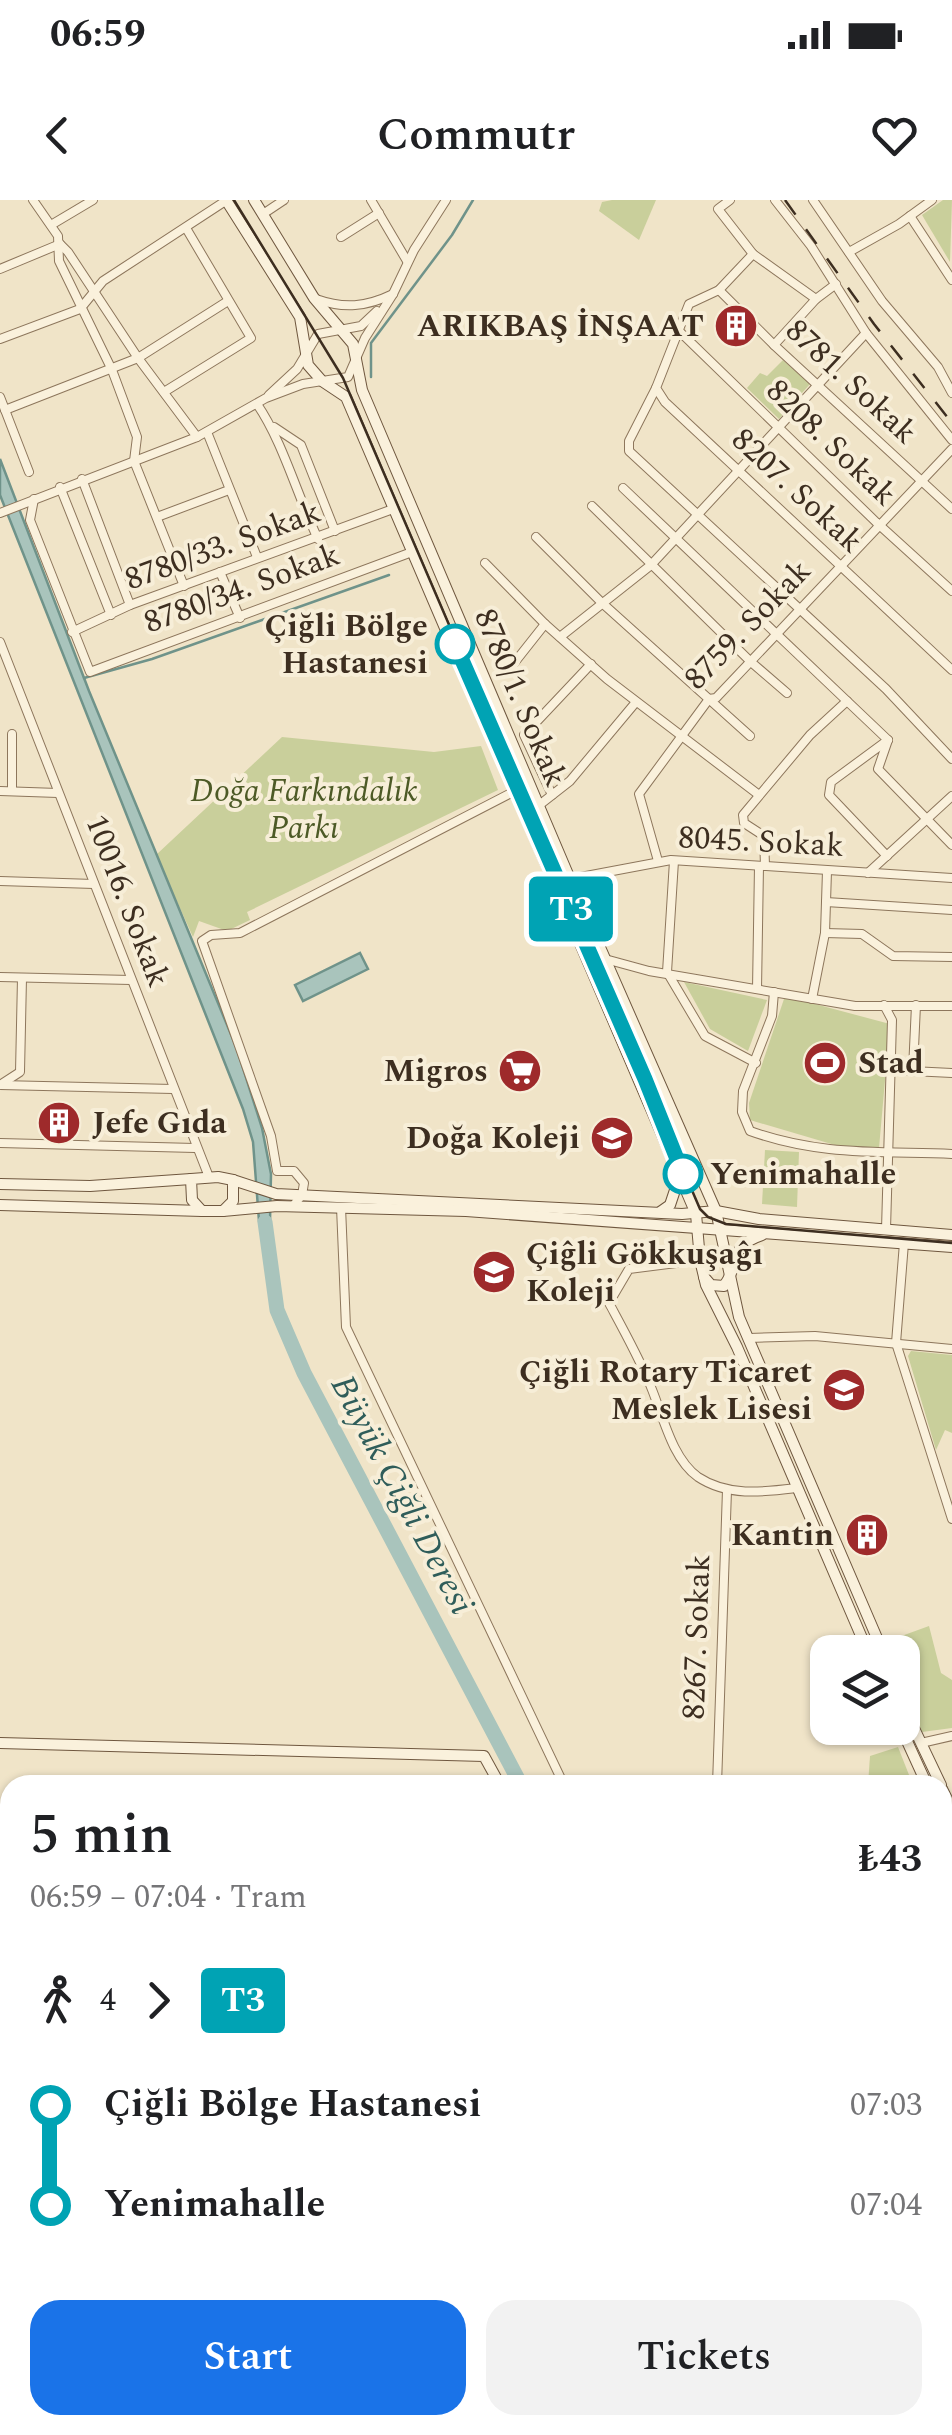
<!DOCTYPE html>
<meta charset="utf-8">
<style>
body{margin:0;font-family:Spectral,serif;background:#f2f2f2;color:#202124;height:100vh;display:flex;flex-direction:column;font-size:38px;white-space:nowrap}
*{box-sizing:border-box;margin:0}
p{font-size:32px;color:#757577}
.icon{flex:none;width:55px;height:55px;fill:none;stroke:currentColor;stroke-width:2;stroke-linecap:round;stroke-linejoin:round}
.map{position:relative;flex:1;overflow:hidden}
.drawer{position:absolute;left:0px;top:1575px;width:952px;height:660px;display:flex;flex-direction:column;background:#fff;border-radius:30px 30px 0 0;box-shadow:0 2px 8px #0004}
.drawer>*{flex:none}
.badge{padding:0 20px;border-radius:8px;font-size:35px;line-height:65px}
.fabs{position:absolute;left:810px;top:1435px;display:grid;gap:20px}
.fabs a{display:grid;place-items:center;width:110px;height:110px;border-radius:20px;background:#fff;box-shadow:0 2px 8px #0004;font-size:50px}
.map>.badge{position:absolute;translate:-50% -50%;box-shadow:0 0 0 5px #fff}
.legs{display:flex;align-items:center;gap:15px;height:110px;padding:0 30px;font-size:32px}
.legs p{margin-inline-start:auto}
.head{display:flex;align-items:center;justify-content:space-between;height:170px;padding:0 30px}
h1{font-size:55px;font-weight:600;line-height:75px}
.primary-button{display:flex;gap:20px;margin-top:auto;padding:20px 30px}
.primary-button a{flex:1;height:115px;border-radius:30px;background:#1a73e8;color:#fff;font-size:40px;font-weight:600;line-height:115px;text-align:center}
.primary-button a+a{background:#f2f2f2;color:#202124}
ul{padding:0 30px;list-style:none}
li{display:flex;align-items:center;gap:35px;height:100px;font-size:38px}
li i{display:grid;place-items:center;width:15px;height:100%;margin:0 12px;background:currentColor}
li i::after{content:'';width:25px;height:25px;margin:-12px;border:8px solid;border-radius:50%;background:#fff}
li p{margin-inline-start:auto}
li:first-child i{background:linear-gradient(#0000 50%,currentColor 0)}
li:last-child i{background:linear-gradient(currentColor 50%,#0000 0)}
.status{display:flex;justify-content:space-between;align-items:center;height:70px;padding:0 50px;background:#fff;direction:ltr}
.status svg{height:28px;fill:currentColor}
header{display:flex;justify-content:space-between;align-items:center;height:130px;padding:0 30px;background:#fff;font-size:45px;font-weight:600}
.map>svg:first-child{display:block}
</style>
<div class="status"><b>06:59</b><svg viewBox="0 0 49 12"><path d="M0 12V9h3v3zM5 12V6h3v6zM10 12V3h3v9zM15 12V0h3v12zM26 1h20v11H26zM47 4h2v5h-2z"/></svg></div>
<header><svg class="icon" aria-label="back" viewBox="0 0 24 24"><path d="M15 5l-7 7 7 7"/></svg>Commutr<svg class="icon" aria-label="heart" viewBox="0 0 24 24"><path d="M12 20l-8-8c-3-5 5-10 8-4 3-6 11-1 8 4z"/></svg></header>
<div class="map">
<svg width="952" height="2235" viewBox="0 0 952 2235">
<rect width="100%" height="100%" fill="#f0e4c8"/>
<g fill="#c9cf9b">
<path d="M 612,0 L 656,0 L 639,40 L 599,11 L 602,2 Z"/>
<path d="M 943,0 L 952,0 L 950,62 L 922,15 Z"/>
<path d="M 783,160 L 810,184 L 779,219 L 747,188 L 760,173 L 767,176 Z"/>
<path d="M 282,537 L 434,552 L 481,546 L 498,590 L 247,712 L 250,720 L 227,731 L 199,721 L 193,737 L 156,655 Z"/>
<path d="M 684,782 L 767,800 L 748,851 L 710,829 Z"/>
<path d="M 785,796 L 890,824 L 879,948 L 845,948 L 750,920 L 749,903 Z"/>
<path d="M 765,950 L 799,952 L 797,1007 L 762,1004 Z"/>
<path d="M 911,1151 L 952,1155 L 952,1233 L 945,1230 L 936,1250 L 908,1156 Z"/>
<path d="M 929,1426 L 941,1473 L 952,1480 L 952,1528 L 922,1532 L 903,1485 L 902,1452 L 889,1452 L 885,1442 Z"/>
<path d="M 898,1547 L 913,1585 L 868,1585 L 870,1556 Z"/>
<path d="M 943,1650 L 952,1673 L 952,1792 L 943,1792 Z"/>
<path d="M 942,1813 L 952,1813 L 952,1946 L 943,1946 Z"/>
</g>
<g fill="#a9c4bc" stroke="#6f938a" stroke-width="2.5">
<path d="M 0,259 L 89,491 L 237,849 L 262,928 L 271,974 L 270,1021 L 259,1021 L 253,942 L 243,909 L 0,295 Z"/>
<path d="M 360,753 L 368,769 L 303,801 L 295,785 Z"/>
</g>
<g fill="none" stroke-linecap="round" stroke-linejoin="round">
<g stroke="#6f938a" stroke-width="2.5">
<path d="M 371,177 L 371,143 L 452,35 L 473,0"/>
<path d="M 84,478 L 152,459 L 389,375"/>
</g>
<path stroke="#a9c4bc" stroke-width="15" d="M 265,1022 L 277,1110 L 304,1173 L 521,1585"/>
<g stroke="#8d765c" stroke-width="10">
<g id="street">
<path d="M 33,0 L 58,36 L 59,61 L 112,170 L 137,237 L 134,261 L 184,386"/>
<path d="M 371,0 L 407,61"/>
<path d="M 730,0 L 718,9 L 753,54 L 816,99"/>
<path d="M 775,0 L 811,46 L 866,133 L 952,240"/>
<path d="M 813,0 L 882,101 L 938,167 L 952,193"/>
<path d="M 263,14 L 284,0"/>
<path d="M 910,16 L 952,80"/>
<path d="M 51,25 L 93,0"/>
<path d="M 341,37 L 379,13"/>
<path d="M 60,44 L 68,52 L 138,158 L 197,237"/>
<path d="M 849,52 L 899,24 L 932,0"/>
<path d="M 753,54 L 719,90 L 689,104 L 656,188 L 665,202 L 952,470"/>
<path d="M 0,69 L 60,44"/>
<path d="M 719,90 L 774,145 L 952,309"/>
<path d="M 316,99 C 344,109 366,107 393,94"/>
<path d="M 677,129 L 876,322 L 952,391"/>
<path d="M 0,139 L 80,109 L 103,81 L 227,0"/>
<path d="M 774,145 L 816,99 L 836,84"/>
<path d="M 656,188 L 629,241 L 629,251 L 886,489 L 952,559"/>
<path d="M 164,192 L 251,138 L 186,28"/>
<path d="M 269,195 L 297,169 L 318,134 L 361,126 L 377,111"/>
<path d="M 0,197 L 29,272"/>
<path d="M 257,204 C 283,242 297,295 318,339"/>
<path d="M 5,210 L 138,158 L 228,101"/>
<path d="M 274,227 L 301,245 L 335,331"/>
<path d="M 207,232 L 257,357"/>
<path d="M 82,279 L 130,405"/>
<path d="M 60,287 L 111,415"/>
<path d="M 623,288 L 888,540"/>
<path d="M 34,299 L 30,320 L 90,472 L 412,352"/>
<path d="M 592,306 L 751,462 L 787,493"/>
<path d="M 0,313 L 197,237 L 266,198 L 303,184 L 348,177 L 365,138 L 393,94 L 414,50 L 446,0"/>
<path d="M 157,317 L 229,290"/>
<path d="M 536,337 L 601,402 L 750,536"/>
<path d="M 485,363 L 545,424 L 607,479 L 759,595"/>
<path d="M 220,372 L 240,418"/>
<path d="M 72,432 L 130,405 L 393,309"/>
<path d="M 560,437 L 651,365 L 866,133"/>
<path d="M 0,442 L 209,977"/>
<path d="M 511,467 L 545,424"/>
<path d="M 12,534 L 12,591"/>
<path d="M 888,540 L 878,569 L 952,645"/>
<path d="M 0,591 L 58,593"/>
<path d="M 552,595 L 524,535 L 591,464"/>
<path d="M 538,606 L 570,581 L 636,502"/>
<path d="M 887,656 L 829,595 L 831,582 L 888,540"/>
<path d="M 658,661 L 639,594 L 709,499 L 716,498 L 952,249"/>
<path d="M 674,661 L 667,772 L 705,836 L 756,863"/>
<path d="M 765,666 L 764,636 L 744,623 L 743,615 L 810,535 L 847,501"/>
<path d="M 868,673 L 952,596"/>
<path d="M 570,679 L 671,660 L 952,678"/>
<path d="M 0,681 L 94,684"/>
<path d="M 826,702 L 952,710"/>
<path d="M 825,733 L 862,734 L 893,756 L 952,757"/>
<path d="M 605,759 L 649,771 L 855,806 L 952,806"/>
<path d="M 0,777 L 131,780"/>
<path d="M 757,789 L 759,666"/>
<path d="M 774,792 L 772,816 L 743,891 L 742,912 L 750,931 C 819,956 880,951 952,954"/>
<path d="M 812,799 L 825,733 L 827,671"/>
<path d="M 884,805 L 892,820 L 886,1029"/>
<path d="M 891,870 L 952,873"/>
<path d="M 913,870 L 916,805"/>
<path d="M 0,885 L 173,889"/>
<path d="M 0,885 L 20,872 L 22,778"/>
<path d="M 0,943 L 195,948"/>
<path d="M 293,1006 L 302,995 L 304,983 L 294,971 L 277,971 L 271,936 L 202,741 L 211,735 L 240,733 L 515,591"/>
<path d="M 341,1007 L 346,1127 L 564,1585"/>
<path d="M 904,1043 L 896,1143 L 952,1319"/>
<path d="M 700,1060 L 629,1069 L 609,1103 C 623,1129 637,1154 648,1180 C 662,1210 670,1257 698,1277 C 728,1297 764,1292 797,1288"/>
<path d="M 749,1138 L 815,1136 L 952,1149"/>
<path d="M 921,1543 L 952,1536"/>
<path d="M 717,1585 L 727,1290"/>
<path d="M 942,1797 L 952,1798"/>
<path d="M 942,2220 L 952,2193"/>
<path d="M 91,2235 L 91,2225"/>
<path d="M 496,2235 L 496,2225"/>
<path d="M 937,2235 L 941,2225"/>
</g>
</g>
<g stroke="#6f573f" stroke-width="12">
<g id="secondary">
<path d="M 226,0 L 300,117 L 308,165 L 322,181 L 346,197 L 696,1014 L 700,1060 L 706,1085 L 737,1147 L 868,1452"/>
<path d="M 254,0 L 314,98 L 353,144 L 362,190 L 570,679 L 716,1011 L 739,1117 L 883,1452"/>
<path d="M 218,977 L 233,980 L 233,1001 L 223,1011 L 202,1011 L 192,1000 L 191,979 Z"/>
<path d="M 233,980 L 276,994 L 682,1014 L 716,1011 L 759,1019 L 952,1035"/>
<path d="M 0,984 L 90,986 L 191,979"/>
<path d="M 0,1005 L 202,1011"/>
<path d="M 223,1011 L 277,1006 L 466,1011 L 952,1047"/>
<path d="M 660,1012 L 670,1005 L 679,978"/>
<path d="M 704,1077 L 711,1085 L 724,1086 C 742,1061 727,1047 762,1035"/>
<path d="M 902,1503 L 941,1585"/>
<path d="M 901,1528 L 927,1585"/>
<path d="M 0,1543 L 484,1556 L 500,1585"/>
<path d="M 942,1589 L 952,1609"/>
<path d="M 942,1620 L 952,1640"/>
<path d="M 0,1793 L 10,1793"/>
<path d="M 0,2074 L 10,2075"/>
<path d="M 0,2085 L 10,2085"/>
<path d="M 942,2091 L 952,2091"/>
<path d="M 942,2108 L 952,2108"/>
</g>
</g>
<use href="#street" stroke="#faf1dc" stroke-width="8"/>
<use href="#secondary" stroke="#faf1dc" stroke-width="10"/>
<g stroke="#3d2e20" stroke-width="2.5">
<path d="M 234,0 L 343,178 L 700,1009 L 708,1017 L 726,1024 L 952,1043"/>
<path d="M 0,2070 L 10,2071"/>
<path d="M 0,2087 L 10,2087"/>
<path d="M 942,2101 L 952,2100"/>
</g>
<path stroke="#3d2e20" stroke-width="2.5" stroke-dasharray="18 18" stroke-linecap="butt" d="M 785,0 L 874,124 L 952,223"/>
</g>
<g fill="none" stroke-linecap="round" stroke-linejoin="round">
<g stroke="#fff" stroke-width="22">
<path id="line-1" d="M 455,444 L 645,879 L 683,974"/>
</g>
<use href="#line-1" stroke="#00a3b4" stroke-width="15"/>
</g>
<defs>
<g id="building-disc" transform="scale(2.25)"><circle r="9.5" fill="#9e2a2b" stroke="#f7eed8"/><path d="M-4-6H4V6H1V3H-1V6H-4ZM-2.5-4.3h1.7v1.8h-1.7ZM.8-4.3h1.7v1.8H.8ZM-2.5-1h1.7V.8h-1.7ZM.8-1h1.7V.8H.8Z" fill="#fff"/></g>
<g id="stadium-disc" transform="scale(2.25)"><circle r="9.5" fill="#9e2a2b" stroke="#f7eed8"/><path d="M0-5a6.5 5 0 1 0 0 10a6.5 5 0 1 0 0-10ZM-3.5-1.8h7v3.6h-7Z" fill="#fff"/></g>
<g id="supermarket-disc" transform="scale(2.25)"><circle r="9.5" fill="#9e2a2b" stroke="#f7eed8"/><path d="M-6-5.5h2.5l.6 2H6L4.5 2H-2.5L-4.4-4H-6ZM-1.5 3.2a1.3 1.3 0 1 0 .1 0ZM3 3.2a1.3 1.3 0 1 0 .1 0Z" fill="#fff"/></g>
<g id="school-disc" transform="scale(2.25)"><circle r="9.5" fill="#9e2a2b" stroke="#f7eed8"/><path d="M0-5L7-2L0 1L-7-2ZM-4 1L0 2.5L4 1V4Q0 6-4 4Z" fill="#fff"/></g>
</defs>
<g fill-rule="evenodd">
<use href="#building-disc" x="736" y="126"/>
<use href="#stadium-disc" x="825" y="863"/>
<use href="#supermarket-disc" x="520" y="871"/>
<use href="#building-disc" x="59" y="923"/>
<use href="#school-disc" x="612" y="938"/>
<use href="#school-disc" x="494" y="1072"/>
<use href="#school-disc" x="844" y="1190"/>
<use href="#building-disc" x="867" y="1335"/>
</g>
<g fill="#fff" stroke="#00a3b4" stroke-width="5">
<circle cx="455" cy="444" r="18"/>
<circle cx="683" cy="974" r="18"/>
</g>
<g text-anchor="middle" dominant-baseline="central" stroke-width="8" stroke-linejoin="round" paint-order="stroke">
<g font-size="32" font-weight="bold" fill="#3d2e20" stroke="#f7eed8" text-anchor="end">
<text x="704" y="126">ARIKBAŞ İNŞAAT</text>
<text x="858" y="863" text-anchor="start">Stad</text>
<text x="488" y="871">Migros</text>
<text x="92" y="923" text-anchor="start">Jefe Gıda</text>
<text x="580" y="938">Doğa Koleji</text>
<text x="526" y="1054" text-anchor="start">Çiĝli Gökkuşaĝı<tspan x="526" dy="37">Koleji</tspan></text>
<text x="812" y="1172">Çiğli Rotary Ticaret<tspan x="812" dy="37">Meslek Lisesi</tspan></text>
<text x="834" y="1335">Kantin</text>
</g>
<g font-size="32" fill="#3d2e20" stroke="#f7eed8">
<text transform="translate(851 182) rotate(43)">8781. Sokak</text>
<text transform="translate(831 243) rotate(44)">8208. Sokak</text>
<text transform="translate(797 291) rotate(43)">8207. Sokak</text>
<text transform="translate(223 346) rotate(-20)">8780/33. Sokak</text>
<text transform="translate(242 389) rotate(-20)">8780/34. Sokak</text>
<text transform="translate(748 425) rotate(-46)">8759. Sokak</text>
<text transform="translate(520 498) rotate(67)">8780/1. Sokak</text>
<text transform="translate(761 642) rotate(3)">8045. Sokak</text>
<text transform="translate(127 701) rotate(69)">10016. Sokak</text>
<text transform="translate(697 1437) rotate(-88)">8267. Sokak</text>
</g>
<g font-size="32" font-weight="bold" fill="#3d2e20" stroke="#f7eed8" text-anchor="end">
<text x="428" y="426">Çiğli Bölge<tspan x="428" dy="37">Hastanesi</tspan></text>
<text x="710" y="974" text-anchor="start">Yenimahalle</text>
</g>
<g font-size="32" font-style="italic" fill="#4d5a26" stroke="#f7eed8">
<text x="304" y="591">Doğa Farkındalık<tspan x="304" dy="37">Parkı</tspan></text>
</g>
<g font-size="35" font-style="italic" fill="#2f5d5a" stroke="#f7eed8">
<text transform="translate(402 1295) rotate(62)">Büyük Çiğli Deresi</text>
</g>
</g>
</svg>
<div class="fabs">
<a><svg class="icon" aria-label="layers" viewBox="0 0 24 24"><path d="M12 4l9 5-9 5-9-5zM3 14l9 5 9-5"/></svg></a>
</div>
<b class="badge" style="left:571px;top:709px;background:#00a3b4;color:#fff">T3</b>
<section class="drawer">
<div class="head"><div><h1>5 min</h1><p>06:59 – 07:04 · Tram</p></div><b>₺43</b></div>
<div class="legs"><svg class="icon" aria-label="walk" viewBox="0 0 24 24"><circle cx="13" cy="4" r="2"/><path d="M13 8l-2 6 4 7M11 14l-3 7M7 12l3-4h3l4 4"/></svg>4<svg class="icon" aria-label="forward" viewBox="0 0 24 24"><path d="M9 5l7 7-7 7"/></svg><b class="badge" style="background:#00a3b4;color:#fff">T3</b></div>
<ul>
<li><i style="color:#00a3b4"></i><b>Çiğli Bölge Hastanesi</b><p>07:03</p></li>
<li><i style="color:#00a3b4"></i><b>Yenimahalle</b><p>07:04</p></li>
</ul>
<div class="primary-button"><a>Start</a><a>Tickets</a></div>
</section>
</div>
